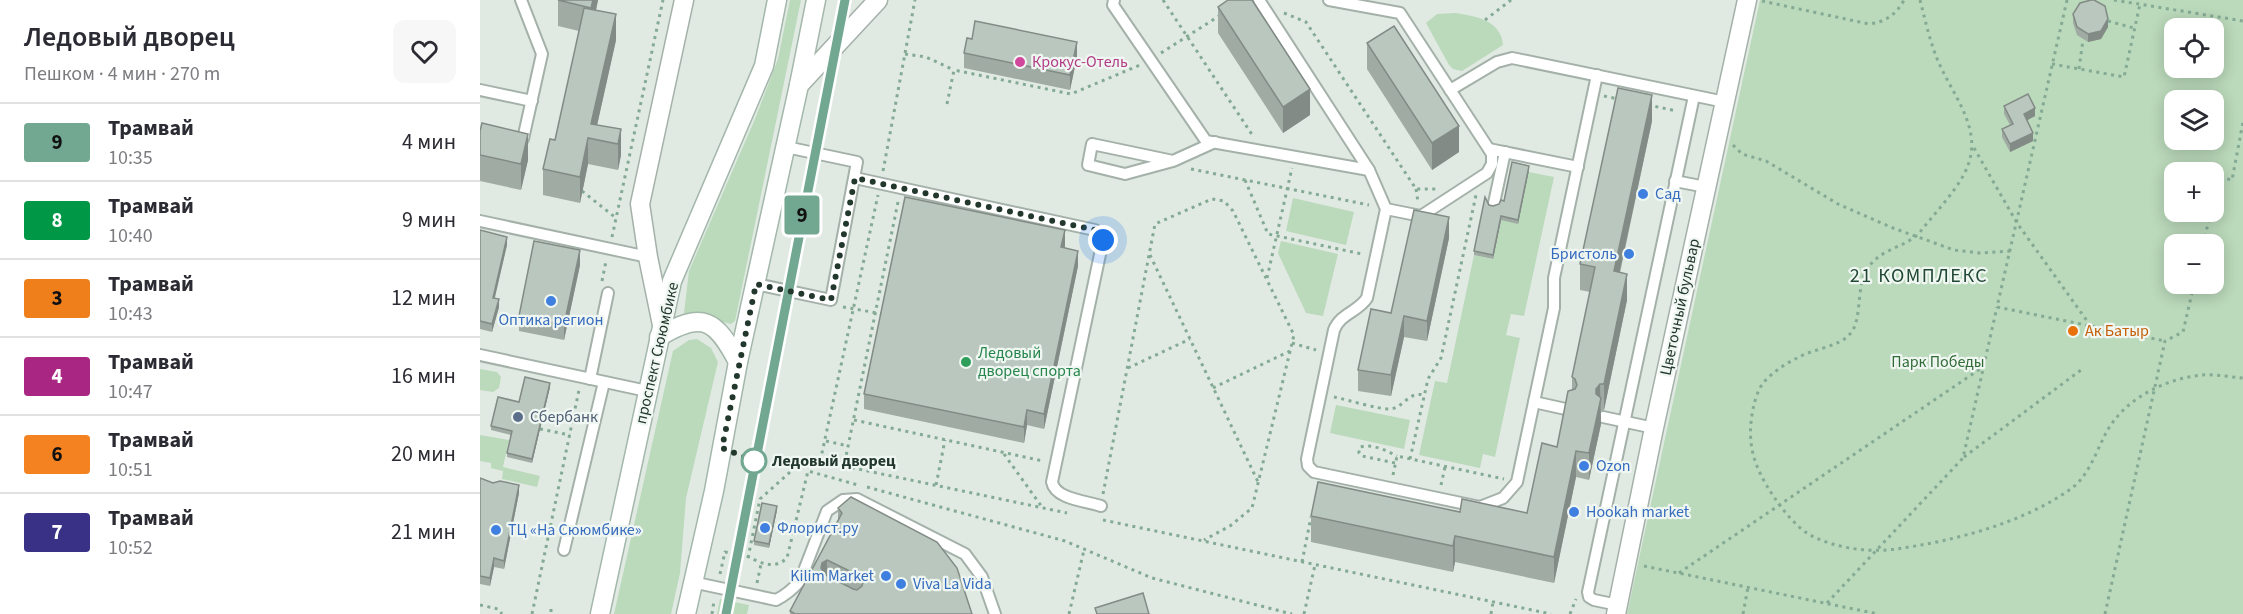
<!DOCTYPE html>
<html lang="ru">
<meta charset="utf-8">
<style>
body{margin:0;font-family:"Source Sans 3",sans-serif;background:#f7f7f7;color:#2b2b33;height:100vh;display:flex;flex-direction:column;font-size:22px;white-space:nowrap}
*{box-sizing:border-box;margin:0}
p{font-size:20px;color:#7c7c81}
.icon{flex:none;width:33px;height:33px;fill:none;stroke:currentColor;stroke-width:2;stroke-linecap:round;stroke-linejoin:round}
.map{position:relative;flex:1;overflow:hidden}
.side{display:flex;flex-direction:column;background:#fff;width:480px}
.side>*{flex:none}
.badge{padding:0 12px;border-radius:4px;font-size:21px;line-height:39px}
.tools{position:absolute;left:1684px;top:18px;display:grid;gap:12px}
.tools a{display:grid;place-items:center;width:60px;height:60px;border-radius:12px;background:#fff;box-shadow:0 3px 15px #0003;font-size:30px}
.you{position:absolute;width:30px;height:30px;margin:-15px;border:4px solid #fff;border-radius:50%;background:#1a73e8;box-shadow:0 0 0 9px #1a73e833}
.map>.badge{position:absolute;translate:-50% -50%;box-shadow:0 0 0 3px #fff}
.round{display:grid;place-items:center;flex:none;width:63px;height:63px;border-radius:12px;background:#f7f7f7}
.summary{display:flex;align-items:center;justify-content:space-between;height:102px;padding:0 24px}
h1{font-size:28px;font-weight:600;line-height:45px}
ul{padding:0;list-style:none}
li{display:flex;align-items:center;gap:18px;height:78px;padding:0 24px;border-top:2px solid #e1e1e2}
li div{flex:1}
li b{display:block;font-size:22px}
li em{font-style:normal}
li .badge{min-width:66px;font-weight:700;text-align:center}
main{display:flex;flex:1;min-height:0}
.map>svg:first-child{display:block}
</style>
<main>
<section class="side">
<div class="summary"><div><h1>Ледовый дворец</h1><p>Пешком · 4 мин · 270 m</p></div><a class="round"><svg class="icon" aria-label="heart" viewBox="0 0 24 24"><path d="M12 20l-8-8c-3-5 5-10 8-4 3-6 11-1 8 4z"/></svg></a></div>
<ul>
<li><span class="badge" style="background:#72a891;color:#111">9</span><div><b>Трамвай</b><p>10:35</p></div><em>4 мин</em></li>
<li><span class="badge" style="background:#009746;color:#fff">8</span><div><b>Трамвай</b><p>10:40</p></div><em>9 мин</em></li>
<li><span class="badge" style="background:#ef7f1b;color:#111">3</span><div><b>Трамвай</b><p>10:43</p></div><em>12 мин</em></li>
<li><span class="badge" style="background:#a92683;color:#fff">4</span><div><b>Трамвай</b><p>10:47</p></div><em>16 мин</em></li>
<li><span class="badge" style="background:#f58220;color:#111">6</span><div><b>Трамвай</b><p>10:51</p></div><em>20 мин</em></li>
<li><span class="badge" style="background:#393186;color:#fff">7</span><div><b>Трамвай</b><p>10:52</p></div><em>21 мин</em></li>
</ul>
</section>
<div class="map">
<svg width="1763" height="614" viewBox="0 0 1763 614">
<rect width="100%" height="100%" fill="#e0eae3"/>
<g fill="#bbd9bb" fill-rule="evenodd">
<path d="M 310,0 L 321,0 L 255,321 L 251,324 L 204,313 L 209,271 L 275,119 L 298,59 Z"/>
<path d="M 1280,0 L 1763,0 L 1763,614 L 1147,614 ZM 1695,28 L 1734,28 L 1734,68 L 1695,68 ZM 1695,100 L 1734,100 L 1734,140 L 1695,140 ZM 1695,172 L 1734,172 L 1734,212 L 1695,212 ZM 1695,244 L 1734,244 L 1734,284 L 1695,284 Z"/>
<path d="M 975,13 C 995,16 1021,20 1023,45 L 982,71 L 973,69 L 969,65 L 946,23 L 957,14 Z"/>
<path d="M 1049,172 L 1074,177 L 1044,316 L 1031,314 L 1026,335 L 1040,338 L 1015,457 L 1003,454 L 1000,468 L 939,455 L 955,381 L 967,383 L 994,255 L 1012,259 L 1021,220 Z"/>
<path d="M 813,198 L 874,212 L 866,245 L 806,231 Z"/>
<path d="M 801,241 L 858,254 L 843,316 L 826,313 L 798,253 Z"/>
<path d="M 217,339 L 231,348 L 238,362 L 206,498 L 200,573 L 191,614 L 134,614 L 193,351 L 209,340 Z"/>
<path d="M 0,369 L 17,372 L 21,377 L 19,388 L 13,392 L 0,390 Z"/>
<path d="M 856,405 L 930,420 L 924,449 L 850,433 Z"/>
<path d="M 0,435 L 29,440 L 23,467 L 60,476 L 57,487 L 22,479 L 23,471 L 11,468 L 11,463 L 0,461 Z"/>
<path d="M 240,599 L 269,605 L 267,614 L 237,614 Z"/>
</g>
<g fill="none" stroke-linecap="round" stroke-linejoin="round">
<g stroke="#a4b1a9" stroke-width="14">
<g id="lane">
<path d="M 41,0 L 62,54 L 43,139"/>
<path d="M 634,0 L 633,5 L 726,141 L 889,170"/>
<path d="M 779,0 L 889,170 L 906,209 L 887,298 C 878,312 861,313 854,330 L 827,459 L 828,466 L 834,472 L 1000,507 L 1023,498 L 1037,482 L 1074,308 L 1074,278 L 1117,75"/>
<path d="M 849,0 L 920,13 L 1012,154 L 1012,164 L 1007,173 L 941,216 L 906,209"/>
<path d="M 0,90 L 52,101"/>
<path d="M 970,90 L 1017,62 L 1032,58 L 1245,102"/>
<path d="M 1009,149 L 1098,167"/>
<path d="M 693,161 L 645,174 L 608,165 L 612,144 L 693,161 L 735,142"/>
<path d="M 375,178 L 615,230 L 619,233 L 623,240 L 572,482 C 575,499 606,501 621,506"/>
<path d="M 1195,181 L 1226,187"/>
<path d="M 1014,203 L 1025,152"/>
<path d="M 0,221 L 168,257"/>
<path d="M 276,284 L 351,300 L 377,162 L 306,147"/>
<path d="M 0,355 L 167,391"/>
<path d="M 110,379 L 128,293"/>
<path d="M 1054,402 L 1090,410"/>
<path d="M 1123,417 L 1174,428"/>
<path d="M 84,550 L 124,382"/>
<path d="M 212,582 L 296,600 C 306,595 313,589 320,581 L 347,511 L 363,500 L 377,499 L 485,554 L 502,577 L 515,614"/>
<path d="M 1138,605 L 1114,600 L 1109,597 L 1108,592 L 1214,96"/>
</g>
</g>
<g stroke="#a4b1a9" stroke-width="21">
<g id="street">
<path d="M 319,85 L 398,0"/>
<path d="M 182,325 L 168,257 L 160,204 L 204,0"/>
<path d="M 1136,614 L 1174,428 L 1267,0"/>
</g>
</g>
<g stroke="#a3b7ab" stroke-width="21">
<g id="secondary">
<path d="M 179,337 C 223,310 236,320 258,362"/>
<path d="M 120,614 L 192,281 L 284,66 L 297,0"/>
<path d="M 206,614 L 234,491 L 258,362 L 319,85 L 336,0"/>
</g>
</g>
<g stroke="#84aa94" stroke-width="3" stroke-dasharray="3 4.5" stroke-linecap="butt">
<path d="M 683,0 L 773,136"/>
<path d="M 1440,0 C 1445,19 1449,38 1456,56 C 1469,91 1503,126 1488,165 C 1481,186 1454,214 1440,232 C 1426,248 1402,247 1388,268 C 1375,287 1383,320 1370,334 C 1359,347 1332,349 1317,358 C 1305,364 1293,372 1284,382 C 1278,389 1275,400 1273,409 C 1266,445 1274,467 1294,497 C 1303,510 1316,527 1330,535 C 1355,548 1388,553 1416,549 C 1474,541 1544,523 1592,488 C 1609,475 1616,452 1626,433 C 1644,399 1684,379 1722,375 C 1735,374 1750,377 1763,378"/>
<path d="M 1587,0 L 1517,307 L 1685,341"/>
<path d="M 1634,0 L 1763,21"/>
<path d="M 1282,1 L 1389,24 C 1405,22 1416,15 1424,0"/>
<path d="M 804,13 L 826,22 L 936,189 L 957,189"/>
<path d="M 1005,20 L 1031,0"/>
<path d="M 1628,21 L 1654,28"/>
<path d="M 681,53 L 739,16"/>
<path d="M 425,54 L 446,57 L 474,70"/>
<path d="M 1572,64 L 1644,77 L 1660,4"/>
<path d="M 1599,69 L 1603,40"/>
<path d="M 1124,96 L 1138,99"/>
<path d="M 467,104 L 474,70 L 591,94 L 660,65"/>
<path d="M 1168,105 L 1197,111"/>
<path d="M 1253,145 L 1262,154 L 1286,161 L 1358,204 L 1413,228 L 1474,250 L 1500,253 L 1531,251"/>
<path d="M 1494,148 L 1537,223 L 1610,325"/>
<path d="M 711,169 L 889,205"/>
<path d="M 403,171 L 435,0"/>
<path d="M 765,180 L 788,234 L 882,254"/>
<path d="M 936,189 L 938,202"/>
<path d="M 102,191 L 136,218"/>
<path d="M 1734,198 L 1739,177 L 1752,180 L 1763,122"/>
<path d="M 418,202 L 364,466 L 587,513"/>
<path d="M 132,237 L 183,0"/>
<path d="M 1723,244 L 1731,212"/>
<path d="M 670,255 L 779,484"/>
<path d="M 787,278 L 812,168"/>
<path d="M 122,281 L 126,261"/>
<path d="M 363,307 L 403,314"/>
<path d="M 812,343 L 836,350"/>
<path d="M 648,368 L 710,339"/>
<path d="M 733,388 L 810,351"/>
<path d="M 854,397 C 869,400 896,409 910,409 C 924,408 928,391 944,395"/>
<path d="M 374,420 L 563,461"/>
<path d="M 60,429 L 90,435"/>
<path d="M 346,441 L 368,446"/>
<path d="M 524,454 L 562,507"/>
<path d="M 1484,457 L 1601,370"/>
<path d="M 930,459 L 948,379 L 961,358 L 996,195"/>
<path d="M 915,463 L 882,456 L 879,453 L 879,448 C 889,442 908,451 917,456"/>
<path d="M 913,475 L 917,456 L 1024,479"/>
<path d="M 456,485 L 465,440"/>
<path d="M 961,485 L 965,467"/>
<path d="M 387,487 L 585,541 L 672,578 L 812,614"/>
<path d="M 623,494 L 675,224 L 732,199 L 744,201 L 753,211 L 814,335 L 772,508 L 750,526 L 724,540"/>
<path d="M 623,520 L 1071,614"/>
<path d="M 268,558 L 280,499 L 319,464 L 340,462 L 398,195"/>
<path d="M 822,562 L 831,517"/>
<path d="M 1164,566 L 1398,614"/>
<path d="M 1199,573 L 1503,367"/>
<path d="M 240,574 L 245,552 C 251,553 259,553 265,555 C 279,562 293,571 307,558 L 328,471 L 378,485"/>
<path d="M 277,583 L 281,564"/>
<path d="M 1347,603 L 1483,458 L 1517,307"/>
<path d="M 0,605 L 18,609 L 22,614"/>
<path d="M 71,609 L 71,614"/>
<path d="M 52,614 L 99,390"/>
<path d="M 232,614 L 234,601"/>
<path d="M 589,614 L 604,550"/>
<path d="M 824,614 L 835,565"/>
<path d="M 1011,614 L 1013,602"/>
<path d="M 1090,614 L 1096,599"/>
<path d="M 1263,614 L 1268,587"/>
<path d="M 1625,614 L 1685,341 L 1703,332 L 1714,284"/>
</g>
<use href="#lane" stroke="#fff" stroke-width="10"/>
<use href="#street" stroke="#fff" stroke-width="18"/>
<use href="#secondary" stroke="#fff" stroke-width="18"/>
<path stroke="#5d7468" stroke-width="1.5" d="M 246,614 L 365,0"/>
</g>
<g fill="#9faba3">
<path d="M 78,0 L 118,0 L 116,10 L 136,40 L 117,125 L 141,129 L 141,155 L 138,170 L 108,164 L 100,203 L 63,195 L 63,169 L 75,140 L 99,31 L 78,26 Z"/>
<path d="M 738,7 L 830,115 L 803,133 L 738,33 Z"/>
<path d="M 1593,14 L 1628,27 L 1621,39 L 1608,42 L 1597,35 L 1593,23 Z"/>
<path d="M 492,39 L 597,57 L 590,90 L 484,68 L 484,53 Z"/>
<path d="M 887,43 L 979,152 L 952,170 L 887,69 Z"/>
<path d="M 1524,106 L 1555,116 L 1547,120 L 1553,141 L 1530,152 L 1522,137 L 1522,129 L 1530,125 L 1524,114 Z"/>
<path d="M 1172,121 L 1140,273 L 1147,300 L 1124,410 L 1121,410 L 1121,424 L 1109,480 L 1096,477 L 1074,583 L 975,562 L 973,572 L 831,542 L 831,516 L 980,512 L 1047,513 L 1077,447 L 1092,390 L 1092,377 L 1110,292 L 1100,290 L 1100,264 Z"/>
<path d="M 0,131 L 48,160 L 41,190 L 0,181 Z"/>
<path d="M 1049,170 L 1038,224 L 1021,220 L 1013,259 L 994,255 L 994,251 L 1009,205 L 1013,206 L 1019,204 L 1024,201 Z"/>
<path d="M 0,230 L 27,245 L 14,298 L 19,307 L 12,332 L 0,329 Z"/>
<path d="M 969,238 L 947,341 L 924,337 L 911,396 L 878,391 L 878,370 L 911,313 Z"/>
<path d="M 585,246 L 585,248 L 598,266 L 564,429 L 547,425 L 544,443 L 384,409 L 384,394 Z"/>
<path d="M 100,265 L 84,340 L 39,331 L 39,316 Z"/>
<path d="M 70,387 L 52,463 L 27,457 L 27,453 L 31,435 L 11,430 L 11,426 L 39,402 Z"/>
<path d="M 0,478 L 39,493 L 24,569 L 14,567 L 10,586 L 0,584 Z"/>
<path d="M 358,508 L 492,614 L 310,614 L 310,611 L 358,520 Z"/>
<path d="M 297,510 L 289,548 L 274,545 L 274,541 Z"/>
</g>
<g fill="#828b85">
<path d="M 113,0 L 118,0 L 111,34 L 111,8 Z"/>
<path d="M 136,14 L 136,40 L 114,139 L 111,124 Z"/>
<path d="M 1628,19 L 1628,27 L 1621,39 L 1608,42 L 1608,34 Z"/>
<path d="M 597,42 L 597,57 L 590,90 L 590,75 Z"/>
<path d="M 830,89 L 830,115 L 803,133 L 803,107 Z"/>
<path d="M 1172,95 L 1172,121 L 1134,298 L 1134,271 Z"/>
<path d="M 1555,108 L 1555,116 L 1544,122 L 1544,114 Z"/>
<path d="M 979,126 L 979,152 L 952,170 L 952,143 Z"/>
<path d="M 141,129 L 141,155 L 138,170 L 138,144 Z"/>
<path d="M 1553,133 L 1553,141 L 1530,152 L 1530,144 Z"/>
<path d="M 48,134 L 48,160 L 41,190 L 41,164 Z"/>
<path d="M 108,138 L 108,164 L 100,203 L 100,177 Z"/>
<path d="M 1049,166 L 1049,170 L 1038,224 L 1038,220 Z"/>
<path d="M 1021,216 L 1021,220 L 1013,259 L 1013,255 Z"/>
<path d="M 969,217 L 969,238 L 947,341 L 947,321 Z"/>
<path d="M 585,230 L 585,246 L 581,262 L 581,247 Z"/>
<path d="M 27,237 L 27,245 L 13,306 L 13,298 Z"/>
<path d="M 100,250 L 100,265 L 84,340 L 84,325 Z"/>
<path d="M 598,251 L 598,266 L 564,429 L 564,414 Z"/>
<path d="M 1147,274 L 1147,300 L 1124,410 L 1124,384 Z"/>
<path d="M 19,299 L 19,307 L 12,332 L 12,324 Z"/>
<path d="M 924,316 L 924,337 L 911,396 L 911,375 Z"/>
<path d="M 70,383 L 70,387 L 52,463 L 52,459 Z"/>
<path d="M 1120,384 L 1121,424 L 1109,480 L 1109,453 L 1116,389 Z"/>
<path d="M 547,410 L 547,425 L 544,443 L 544,427 Z"/>
<path d="M 1096,451 L 1096,477 L 1074,583 L 1074,557 Z"/>
<path d="M 39,485 L 39,493 L 24,569 L 24,561 Z"/>
<path d="M 297,506 L 297,510 L 289,548 L 289,544 Z"/>
<path d="M 975,536 L 975,562 L 973,572 L 973,546 Z"/>
<path d="M 14,558 L 14,567 L 10,586 L 10,578 Z"/>
<path d="M 347,560 L 347,592 L 341,568 L 342,563 Z"/>
</g>
<g fill="#b9c7be" stroke="#828b85" stroke-width="1.5" fill-rule="evenodd">
<path d="M 78,0 L 113,0 L 111,8 Z"/>
<path d="M 748,0 L 772,0 L 830,89 L 803,107 L 738,7 Z"/>
<path d="M 1611,0 L 1614,0 L 1625,6 L 1628,19 L 1621,31 L 1608,34 L 1597,27 L 1593,14 L 1600,3 Z"/>
<path d="M 104,8 L 136,14 L 111,124 L 141,129 L 138,144 L 108,138 L 100,177 L 63,169 L 70,139 L 75,140 Z"/>
<path d="M 495,21 L 597,42 L 590,75 L 484,53 L 487,38 L 492,39 Z"/>
<path d="M 914,26 L 979,126 L 952,143 L 887,43 Z"/>
<path d="M 1138,88 L 1172,95 L 1134,271 L 1147,274 L 1124,384 L 1120,384 L 1116,389 L 1116,394 L 1121,398 L 1109,453 L 1096,451 L 1074,557 L 975,536 L 973,546 L 831,516 L 838,482 L 980,512 L 982,499 L 1047,513 L 1062,443 L 1077,447 L 1088,391 L 1095,389 L 1097,385 L 1095,379 L 1092,377 L 1115,267 L 1100,264 Z"/>
<path d="M 1548,94 L 1555,108 L 1544,114 L 1553,133 L 1530,144 L 1522,129 L 1533,124 L 1524,106 Z"/>
<path d="M 2,123 L 48,134 L 41,164 L 0,155 L 0,131 Z"/>
<path d="M 1032,162 L 1049,166 L 1038,220 L 1021,216 L 1013,255 L 994,251 L 1005,197 L 1009,205 L 1013,206 L 1019,204 L 1021,200 L 1024,201 Z"/>
<path d="M 425,197 L 585,230 L 581,247 L 598,251 L 564,414 L 547,410 L 544,427 L 384,394 Z"/>
<path d="M 934,210 L 969,217 L 947,321 L 924,316 L 911,375 L 878,370 L 891,309 L 911,313 Z"/>
<path d="M 0,230 L 27,237 L 13,298 L 19,299 L 12,324 L 0,321 Z"/>
<path d="M 54,241 L 100,250 L 84,325 L 39,316 Z"/>
<path d="M 45,377 L 70,383 L 52,459 L 27,453 L 32,431 L 11,426 L 18,397 L 39,402 Z"/>
<path d="M 0,478 L 13,483 L 20,481 L 39,485 L 24,561 L 14,558 L 10,578 L 0,576 Z"/>
<path d="M 371,497 L 457,542 L 477,568 L 492,614 L 315,614 L 310,611 L 362,513 L 358,508 ZM 347,560 L 380,576 L 383,582 L 382,586 L 377,590 L 373,589 L 344,574 L 341,568 L 342,563 Z"/>
<path d="M 282,503 L 297,506 L 289,544 L 274,541 Z"/>
<path d="M 663,593 L 669,614 L 617,614 L 615,608 Z"/>
</g>
<g fill="none" stroke-linecap="round" stroke-linejoin="round">
<g stroke="#fff" stroke-width="14">
<path id="line" d="M 246,614 L 365,0"/>
</g>
<use href="#line" stroke="#72a891" stroke-width="9"/>
<path stroke="#23382d" stroke-width="6" stroke-dasharray="0 10.8" d="M 274,461 L 242,448 L 276,284 L 351,300 L 375,178 L 615,230 L 623,240"/>
</g>
<circle fill="#d1479c" stroke="#f0f7f2" stroke-width="2" cx="540" cy="62" r="6"/>
<g fill="#3f7fe0" stroke="#f0f7f2" stroke-width="2">
<circle cx="1163" cy="194" r="6"/>
<circle cx="1149" cy="254" r="6"/>
<circle cx="71" cy="301" r="6"/>
<circle cx="1104" cy="466" r="6"/>
<circle cx="1094" cy="512" r="6"/>
<circle cx="285" cy="528" r="6"/>
<circle cx="16" cy="530" r="6"/>
<circle cx="406" cy="576" r="6"/>
<circle cx="421" cy="584" r="6"/>
</g>
<circle fill="#e8710a" stroke="#f0f7f2" stroke-width="2" cx="1593" cy="331" r="6"/>
<circle fill="#2e9e5b" stroke="#f0f7f2" stroke-width="2" cx="486" cy="362" r="6"/>
<circle fill="#5c6f8a" stroke="#f0f7f2" stroke-width="2" cx="38" cy="417" r="6"/>
<circle fill="#fff" stroke="#72a891" stroke-width="3" cx="274" cy="461" r="12"/>
<g text-anchor="middle" dominant-baseline="central" stroke-width="4.5" stroke-linejoin="round" paint-order="stroke">
<g font-size="16" fill="#b23c85" stroke="#f0f7f2" text-anchor="start">
<text x="552" y="62">Крокус-Отель</text>
</g>
<g font-size="16" fill="#366cbe" stroke="#f0f7f2" text-anchor="start">
<text x="1175" y="194">Сад</text>
<text x="1137" y="254" text-anchor="end">Бристоль</text>
<text x="71" y="320" text-anchor="middle">Оптика регион</text>
<text x="1116" y="466">Ozon</text>
<text x="1106" y="512">Hookah market</text>
<text x="297" y="528">Флорист.ру</text>
<text x="28" y="530">ТЦ «На Сююмбике»</text>
<text x="394" y="576" text-anchor="end">Kilim Market</text>
<text x="433" y="584">Viva La Vida</text>
</g>
<g font-size="16" fill="#23382d" stroke="#f0f7f2">
<text transform="translate(1200 307) rotate(-78)">Цветочный бульвар</text>
<text transform="translate(177 353) rotate(-77)">проспект Сююмбике</text>
</g>
<g font-size="16" fill="#c56008" stroke="#f0f7f2" text-anchor="start">
<text x="1605" y="331">Ак Батыр</text>
</g>
<g font-size="16" fill="#27864d" stroke="#f0f7f2" text-anchor="start">
<text x="498" y="353">Ледовый<tspan x="498" dy="18">дворец спорта</tspan></text>
</g>
<g font-size="16" fill="#316b38" stroke="#f0f7f2">
<text x="1458" y="362">Парк Победы</text>
</g>
<g font-size="16" fill="#4e5e75" stroke="#f0f7f2" text-anchor="start">
<text x="50" y="417">Сбербанк</text>
</g>
<g font-size="16" font-weight="bold" fill="#23382d" stroke="#f0f7f2" text-anchor="start">
<text x="292" y="461">Ледовый дворец</text>
</g>
<g font-size="20" letter-spacing="1.5" fill="#214834" stroke="#f0f7f2">
<text x="1439" y="276">21 КОМПЛЕКС</text>
</g>
</g>
</svg>
<div class="tools">
<a><svg class="icon" aria-label="locate" viewBox="0 0 24 24"><circle cx="12" cy="12" r="6"/><path d="M12 2v4M12 18v4M2 12h4M18 12h4"/></svg></a>
<a><svg class="icon" aria-label="layers" viewBox="0 0 24 24"><path d="M12 4l9 5-9 5-9-5zM3 14l9 5 9-5"/></svg></a>
<a>+</a>
<a>−</a>
</div>
<div class="you" style="left:623px;top:240px"></div>
<b class="badge" style="left:322px;top:215px;background:#72a891;color:#111">9</b>
</div>
</main>
